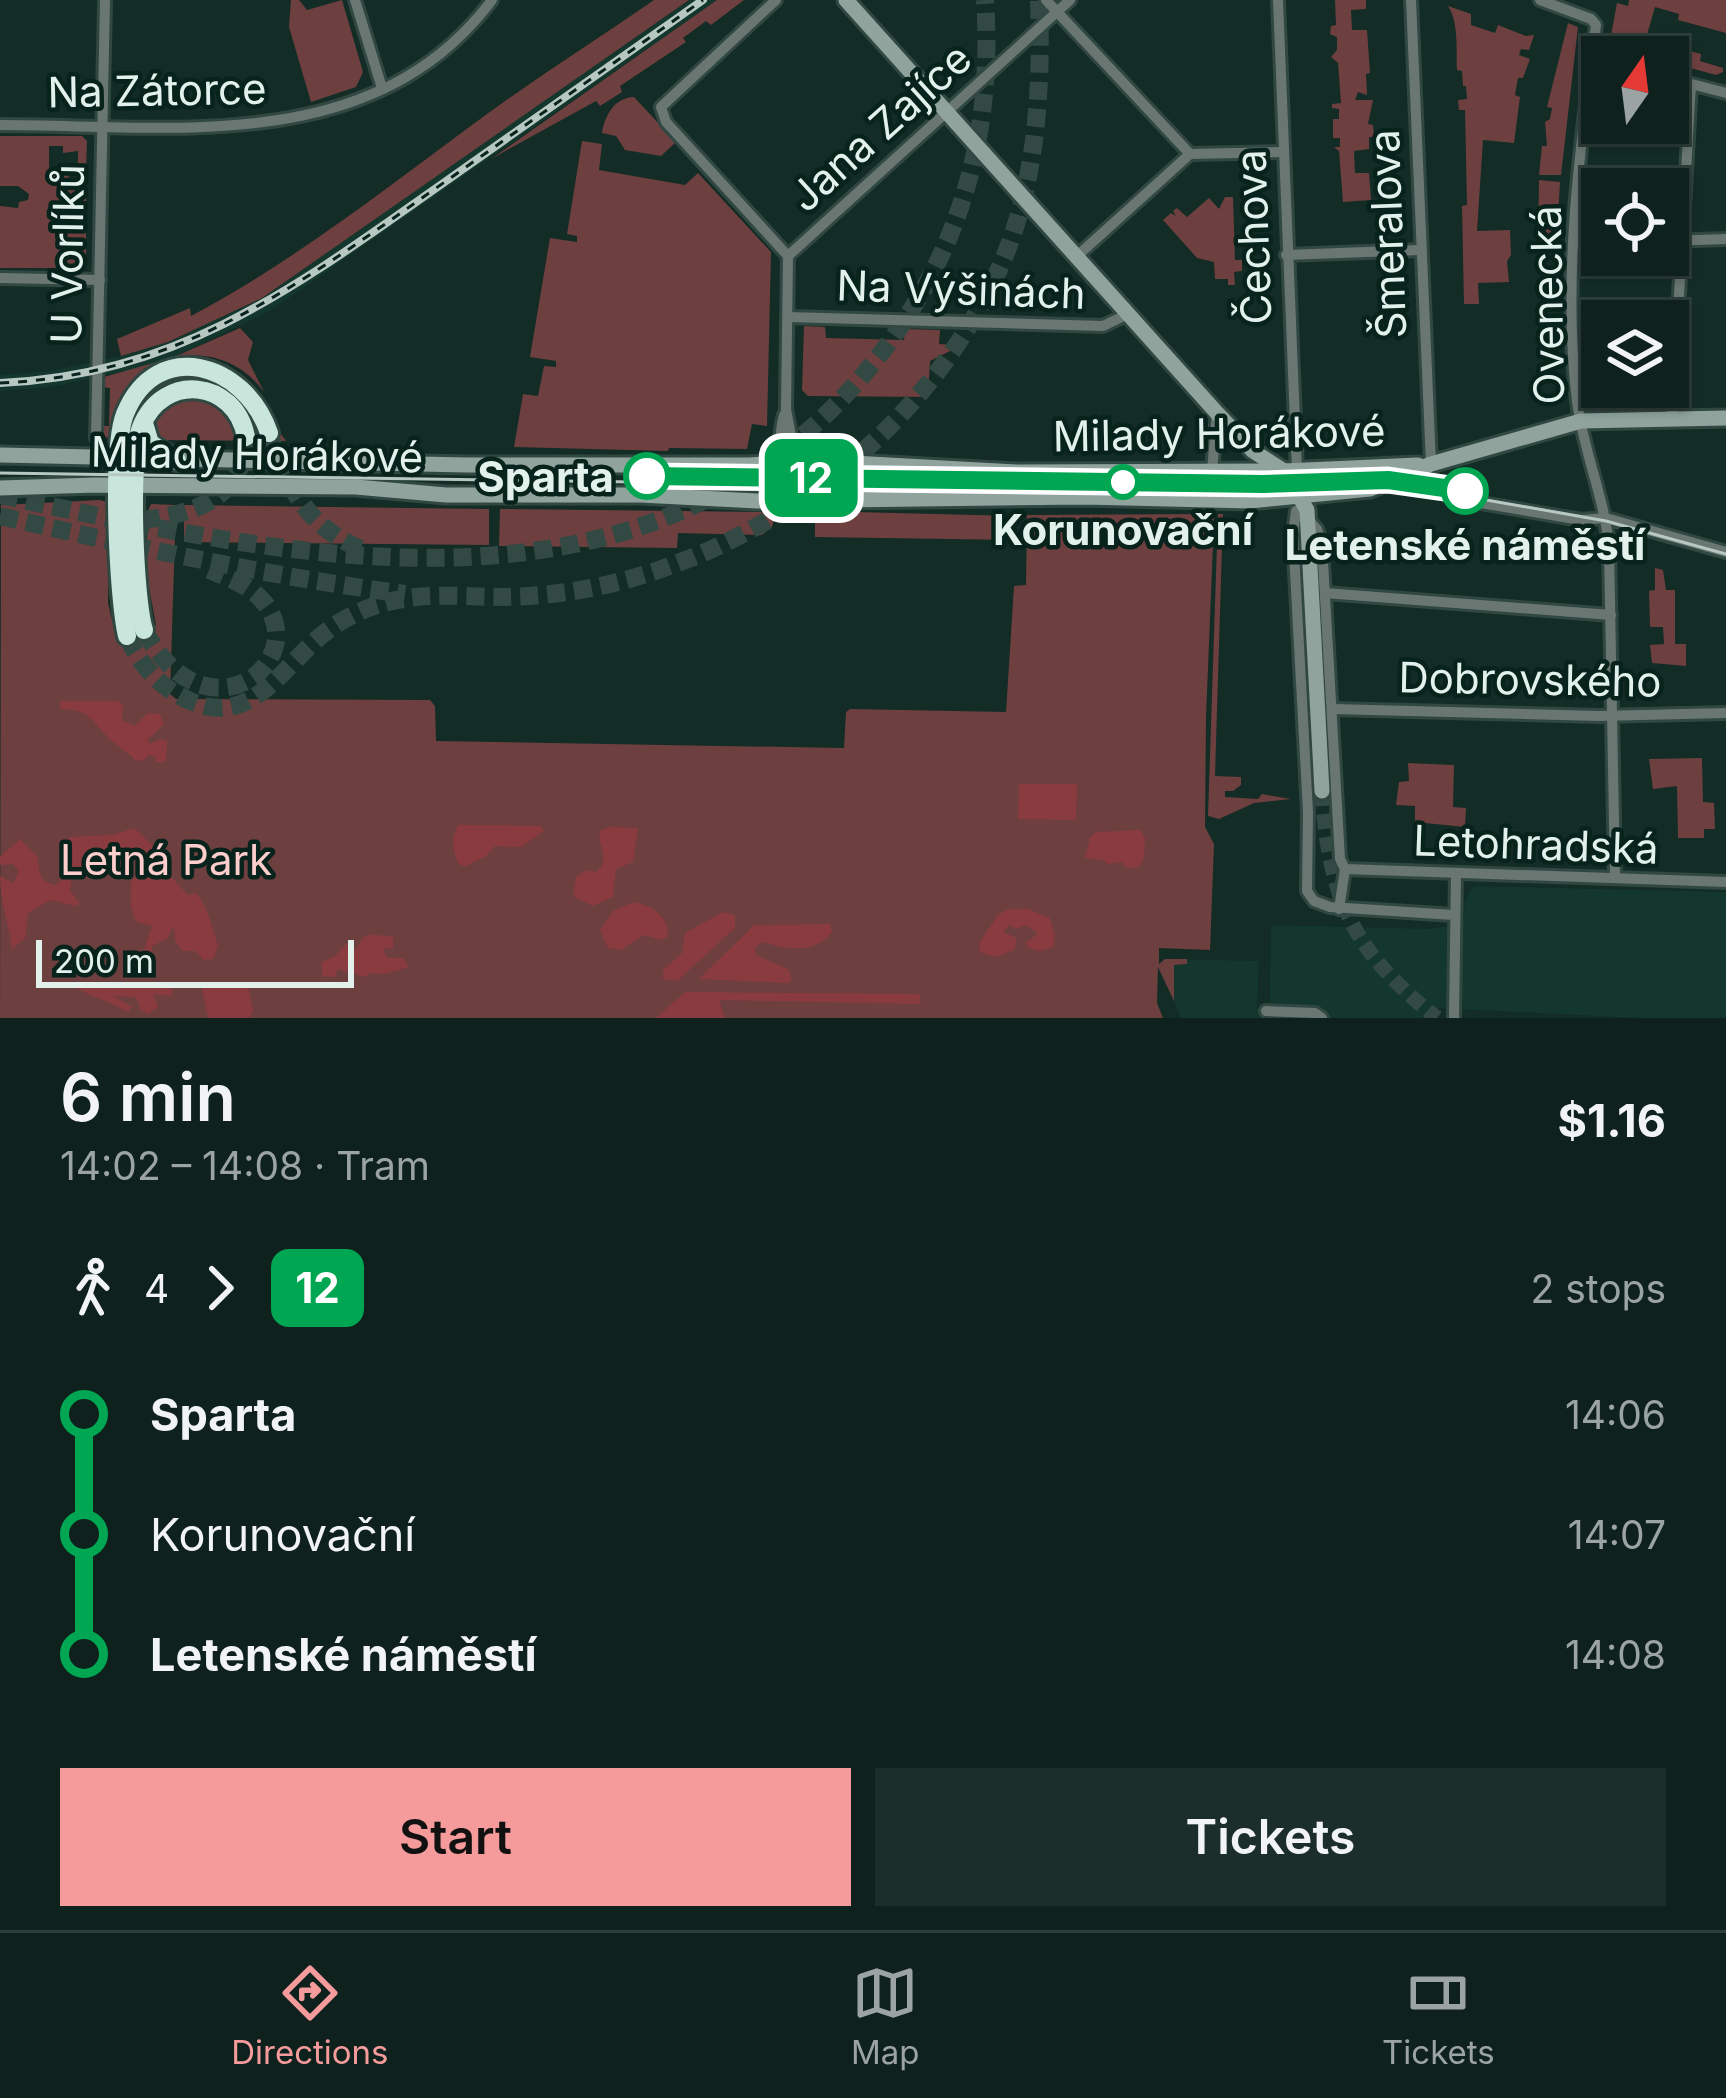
<!DOCTYPE html>
<meta charset="utf-8">
<style>
body{margin:0;font-family:Inter,sans-serif;background:#1c2e29;color:#f1f3f6;height:100vh;display:flex;flex-direction:column;font-size:45px;white-space:nowrap}
*{box-sizing:border-box;margin:0}
p{font-size:39px;color:#9ba3a3}
.icon{flex:none;width:66px;height:66px;fill:none;stroke:currentColor;stroke-width:2;stroke-linecap:round;stroke-linejoin:round}
.map{position:relative;height:1018px;overflow:hidden}
.side{display:flex;flex-direction:column;background:#0e211c;flex:1}
.side>*{flex:none}
.badge{padding:0 24px;border-radius:18px;font-size:42px;line-height:78px}
.needle{width:78px;rotate:14deg}
.buttons{position:absolute;left:1581px;top:36px;display:grid;gap:24px}
.buttons a{display:grid;place-items:center;width:108px;height:108px;border-radius:0px;background:#0e211c;box-shadow:0 3px 9px #0004,0 0 0 3px #2e3e3b;font-size:60px}
.scale{position:absolute;left:36px;bottom:30px;width:318px;box-sizing:border-box;padding-left:12px;border:6px solid #e2f1ec;border-top:0;font-size:33px;line-height:42px;white-space:nowrap;color:#e2f1ec;-webkit-text-stroke:9px #08221c;paint-order:stroke}
.map>.badge{position:absolute;translate:-50% -50%;box-shadow:0 0 0 6px #fff}
.legs{display:flex;align-items:center;gap:18px;height:132px;padding:0 60px;font-size:39px}
.legs p{margin-inline-start:auto}
.headline{display:flex;align-items:center;justify-content:space-between;height:204px;padding:0 60px}
h1{font-size:66px;font-weight:600;line-height:90px}
.primary-button{display:flex;gap:24px;margin-top:auto;padding:24px 60px}
.primary-button a{flex:1;height:138px;border-radius:0px;background:#f59b9b;color:#111;font-size:48px;font-weight:600;line-height:138px;text-align:center}
.primary-button a+a{background:#1c2e29;color:#f1f3f6}
ul{padding:0 60px;list-style:none}
li{display:flex;align-items:center;gap:42px;height:120px;font-size:45px}
li i{display:grid;place-items:center;width:18px;height:100%;margin:0 15px;background:currentColor}
li i::after{content:'';width:30px;height:30px;margin:-15px;border:9px solid;border-radius:50%;background:#0e211c}
li p{margin-inline-start:auto}
li:first-child i{background:linear-gradient(#0000 50%,currentColor 0)}
li:last-child i{background:linear-gradient(currentColor 50%,#0000 0)}
.dock{display:flex;justify-content:space-around;align-items:center;height:168px;border-top:3px solid #2e3e3b;background:#0e211c;font-size:33px;color:#9ba3a3}
.dock a{display:grid;justify-items:center;gap:6px}
.dock .current{color:#f59b9b}
.map>svg:first-child{display:block}
</style>
<div class="map">
<svg width="1726" height="1018" viewBox="0 0 1726 1018">
<rect width="100%" height="100%" fill="#132c25"/>
<g fill="#13362d">
<path d="M 689,0 L 717,0 L 270,311 L 174,357 L 135,369 L 52,387 L 0,391 L 0,375 L 50,371 L 121,356 L 168,342 L 262,298 Z"/>
<path d="M 1474,886 L 1726,892 L 1726,1018 L 1637,1018 L 1438,1008 L 1437,1018 L 1329,1018 L 1317,1010 L 1270,1008 L 1271,925 L 1432,929 L 1463,922 L 1465,900 Z"/>
<path d="M 1165,959 L 1259,961 L 1257,1008 L 1265,1018 L 1181,1018 L 1161,971 Z"/>
</g>
<g fill="#6d3f3f">
<path d="M 291,0 L 299,0 L 307,10 L 342,0 L 363,72 L 356,87 L 311,102 L 289,27 Z"/>
<path d="M 654,0 L 689,0 L 262,298 L 168,342 L 121,356 L 117,339 L 190,308 L 191,316 C 298,259 390,185 487,114 C 542,74 599,38 654,0 Z"/>
<path d="M 717,0 L 744,0 L 711,25 L 706,21 L 683,38 L 686,42 L 620,86 L 622,92 L 600,106 L 596,101 L 491,159 Z"/>
<path d="M 1335,0 L 1366,0 L 1366,9 L 1351,10 L 1352,30 L 1367,30 L 1370,73 L 1366,74 L 1367,95 L 1358,92 L 1355,100 L 1373,100 L 1368,124 L 1373,125 L 1374,137 L 1369,137 L 1369,149 L 1354,151 L 1355,173 L 1369,173 L 1371,200 L 1343,202 L 1339,151 L 1334,147 L 1340,147 L 1340,138 L 1333,138 L 1333,119 L 1339,119 L 1339,109 L 1332,108 L 1332,104 L 1341,103 L 1338,63 L 1331,57 L 1337,50 L 1337,37 L 1330,34 L 1331,26 L 1336,25 Z"/>
<path d="M 1629,0 L 1726,0 L 1726,33 L 1678,20 L 1679,14 L 1655,7 L 1644,45 L 1669,53 L 1671,46 L 1701,54 L 1700,61 L 1723,68 L 1723,72 L 1716,75 L 1668,62 L 1668,57 L 1648,57 L 1609,46 L 1617,3 L 1628,6 Z"/>
<path d="M 1448,6 L 1471,14 L 1471,25 L 1495,33 L 1498,25 L 1526,36 L 1534,35 L 1529,50 L 1521,49 L 1519,55 L 1530,59 L 1523,78 L 1518,78 L 1515,95 L 1520,97 L 1514,143 L 1483,140 L 1477,231 L 1510,230 L 1511,255 L 1507,261 L 1509,282 L 1478,283 L 1479,304 L 1464,304 L 1462,206 L 1467,205 L 1465,110 L 1459,110 L 1458,100 L 1467,99 L 1466,86 L 1463,86 L 1462,71 L 1457,70 C 1456,48 1459,23 1448,6 Z"/>
<path d="M 1568,23 L 1578,27 L 1561,175 L 1539,175 L 1542,146 L 1547,146 L 1545,122 L 1550,119 L 1552,108 L 1547,107 Z"/>
<path d="M 634,97 L 676,142 L 661,156 L 625,150 L 616,136 L 602,133 C 605,115 614,98 634,97 Z"/>
<path d="M 0,136 L 82,136 L 87,141 L 86,169 L 78,169 L 78,151 L 63,153 L 63,146 L 49,146 L 49,170 L 68,169 L 69,180 L 86,181 L 86,201 L 77,202 L 76,227 L 86,227 L 86,268 L 0,268 L 0,206 L 18,208 L 19,202 L 28,200 L 29,194 L 18,186 L 0,186 Z"/>
<path d="M 582,141 L 602,144 L 599,170 L 685,185 L 698,173 L 771,252 L 767,426 L 752,424 L 747,449 L 669,448 L 668,451 L 514,447 L 523,394 L 538,396 L 544,366 L 556,367 L 556,361 L 530,357 L 550,238 L 577,242 L 577,236 L 567,234 Z"/>
<path d="M 1539,180 L 1560,182 L 1556,253 L 1538,254 Z"/>
<path d="M 1225,197 L 1233,197 L 1235,260 L 1242,260 L 1242,271 L 1234,272 L 1235,285 L 1228,285 L 1228,279 L 1215,279 L 1214,262 L 1197,258 L 1163,220 L 1171,213 L 1176,216 L 1173,211 L 1177,208 L 1187,217 L 1209,198 L 1219,209 Z"/>
<path d="M 804,326 L 825,327 L 826,338 L 904,340 L 905,329 L 940,330 L 939,344 L 953,345 L 952,350 L 930,361 L 928,397 L 808,396 L 802,390 Z"/>
<path d="M 240,328 L 253,342 L 248,360 L 264,392 C 216,326 115,355 112,437 L 101,438 L 101,426 L 109,426 L 110,388 L 102,387 L 104,377 L 174,357 Z"/>
<path d="M 186,396 C 214,400 230,409 237,438 L 278,430 L 286,441 L 162,440 L 154,436 C 151,412 168,405 186,396 Z"/>
<path d="M 100,500 L 107,502 L 110,509 L 108,603 L 117,640 L 156,625 L 147,577 L 147,514 L 151,504 L 176,505 L 170,694 L 176,699 L 430,700 L 435,706 L 436,741 L 844,748 L 846,712 L 850,709 L 1006,712 L 1014,586 L 1026,585 L 1027,515 L 1209,514 L 1214,519 L 1206,717 L 1205,827 L 1214,844 L 1210,950 L 1159,948 L 1159,964 L 1165,959 L 1187,959 L 1187,964 L 1174,965 L 1174,1001 L 1158,967 L 1157,1003 L 1163,1018 L 0,1018 L 1,505 Z"/>
<path d="M 184,505 L 489,509 L 489,545 L 184,542 Z"/>
<path d="M 500,509 L 764,512 L 774,520 L 772,527 L 762,535 L 678,533 L 677,548 L 499,546 Z"/>
<path d="M 815,511 L 1015,516 L 1015,540 L 815,537 Z"/>
<path d="M 1218,514 L 1223,514 L 1215,776 L 1241,777 L 1241,785 L 1233,791 L 1225,791 L 1225,797 L 1258,799 L 1262,794 L 1291,799 L 1254,803 L 1219,819 L 1208,816 Z"/>
<path d="M 1655,568 L 1663,570 L 1666,590 L 1675,590 L 1675,644 L 1686,644 L 1686,666 L 1652,663 L 1650,645 L 1664,644 L 1663,627 L 1650,627 L 1649,591 L 1655,590 Z"/>
<path d="M 1702,758 L 1703,802 L 1714,803 L 1715,829 L 1704,829 L 1704,838 L 1678,838 L 1677,786 L 1653,789 L 1649,759 Z"/>
<path d="M 1408,763 L 1454,765 L 1453,807 L 1466,808 L 1465,827 L 1415,822 L 1415,806 L 1396,805 L 1399,782 L 1409,781 Z"/>
</g>
<g fill="#8a3b3f">
<path d="M 61,701 L 119,701 L 123,707 L 122,720 L 134,726 L 148,713 L 160,714 L 164,724 L 147,740 L 150,744 L 160,739 L 167,741 L 166,762 L 155,762 L 156,757 L 149,755 L 143,761 L 135,760 C 126,751 121,749 112,741 C 90,721 92,709 60,709 Z"/>
<path d="M 1019,784 L 1077,784 L 1076,820 L 1018,819 Z"/>
<path d="M 459,825 L 541,826 L 544,831 L 521,847 L 495,846 L 486,856 L 466,866 L 460,865 C 452,855 451,834 459,825 Z"/>
<path d="M 609,827 L 638,828 L 633,862 L 616,869 L 613,897 L 593,906 L 573,896 L 576,878 L 585,870 L 596,872 C 612,859 597,847 600,831 Z"/>
<path d="M 134,828 L 159,851 L 156,857 L 146,860 L 110,847 L 98,852 L 90,872 L 74,870 L 61,849 L 69,837 L 112,835 Z"/>
<path d="M 1141,830 L 1145,838 L 1144,859 L 1138,867 L 1128,868 L 1121,862 L 1108,864 L 1103,860 L 1085,858 L 1090,837 L 1097,832 Z"/>
<path d="M 20,839 L 38,857 C 39,870 38,882 55,885 L 65,877 L 72,877 L 70,891 L 80,903 L 76,906 L 50,900 L 28,913 L 25,938 L 12,949 C 9,923 0,902 0,876 L 13,883 L 19,871 L 13,864 L 0,865 L 0,857 Z"/>
<path d="M 163,868 L 188,895 L 196,893 C 209,909 212,927 218,946 L 213,959 L 204,960 L 195,951 L 183,951 L 175,941 L 174,925 L 167,939 L 152,946 L 153,966 L 141,959 L 152,926 L 135,921 L 131,906 L 131,881 L 139,874 L 152,874 Z"/>
<path d="M 634,902 C 652,906 668,915 668,936 L 662,940 L 644,935 L 621,950 L 608,948 L 600,930 L 614,910 Z"/>
<path d="M 1008,909 L 1028,909 L 1050,918 L 1055,937 L 1053,947 L 1039,951 L 1028,948 L 1026,942 L 1038,934 L 1026,925 L 1016,929 L 1010,925 L 1003,932 L 1017,938 L 1014,950 L 995,957 L 980,952 L 979,943 L 998,915 Z"/>
<path d="M 723,912 L 735,915 L 735,928 L 677,981 L 663,979 L 663,970 L 682,953 L 685,933 Z"/>
<path d="M 830,924 L 832,932 C 814,955 787,949 762,942 L 755,948 L 756,955 L 788,969 L 792,978 L 789,983 L 699,979 L 754,925 Z"/>
<path d="M 372,934 L 393,937 L 393,948 L 383,949 L 387,958 L 403,958 L 409,967 L 384,974 L 370,973 L 366,977 L 338,969 L 335,977 L 322,976 L 322,962 L 335,956 L 346,944 L 356,949 L 363,938 Z"/>
<path d="M 74,982 L 174,983 L 171,996 L 153,994 L 158,1007 L 148,1014 L 141,1010 L 136,997 L 114,996 L 132,1007 L 128,1012 C 109,1001 90,996 72,986 Z"/>
<path d="M 201,984 L 248,985 L 253,1011 L 249,1018 L 208,1018 Z"/>
<path d="M 685,992 L 919,994 L 921,1001 L 919,1004 L 719,1000 L 725,1018 L 656,1018 Z"/>
</g>
<g fill="none" stroke-linecap="round" stroke-linejoin="round">
<path stroke="#324a43" stroke-width="15" stroke-dasharray="15 8" stroke-linecap="butt" d="M 1322,791 C 1329,898 1351,950 1437,1018"/>
<g stroke="#324a43" stroke-width="18" stroke-dasharray="18 9" stroke-linecap="butt">
<path d="M 269,433 C 288,489 309,530 368,552"/>
<path d="M 0,495 C 304,561 655,640 878,357 C 961,252 994,132 985,0"/>
<path d="M 0,516 C 134,547 268,576 405,594"/>
<path d="M 142,520 C 195,514 244,498 246,437"/>
<path d="M 144,630 C 208,750 319,655 259,597 C 245,583 226,577 209,570"/>
<path d="M 127,636 C 138,661 156,683 180,696 C 245,732 275,677 316,640 C 336,622 362,608 388,602 C 426,592 467,597 505,597 C 545,596 584,591 622,581 C 784,538 931,422 1000,267 C 1037,184 1042,89 1039,0"/>
</g>
<g stroke="#304841" stroke-width="16">
<g id="street">
<path d="M 355,0 L 382,88"/>
<path d="M 776,0 L 661,107 L 666,122 L 788,256 L 786,409 L 791,436 L 784,464"/>
<path d="M 1046,0 L 1190,154"/>
<path d="M 1278,0 L 1297,471"/>
<path d="M 1411,0 L 1431,464"/>
<path d="M 1540,0 L 1591,19 L 1596,25 C 1580,148 1562,277 1577,401 C 1583,450 1604,496 1609,546 L 1615,878"/>
<path d="M 1668,78 L 1726,93"/>
<path d="M 0,125 C 172,125 373,158 492,0"/>
<path d="M 1573,241 L 1602,242"/>
<path d="M 1668,241 L 1726,239"/>
<path d="M 1286,255 L 1420,250"/>
<path d="M 788,256 L 1070,0"/>
<path d="M 1076,257 L 1190,154 L 1283,152"/>
<path d="M 0,278 L 100,280"/>
<path d="M 788,317 L 1103,326 L 1128,314"/>
<path d="M 784,415 C 776,443 784,470 785,499"/>
<path d="M 1672,419 L 1691,84"/>
<path d="M 96,438 L 105,0"/>
<path d="M 1212,471 L 1217,413"/>
<path d="M 1386,486 L 1441,492 L 1457,499 L 1581,520 L 1606,518 L 1726,552"/>
<path d="M 1296,511 L 1293,534 L 1308,812 L 1307,891 L 1314,901 L 1330,907 L 1454,915"/>
<path d="M 1307,518 L 1317,529 L 1322,544 L 1340,859 L 1345,869 L 1339,909"/>
<path d="M 1325,593 L 1611,615"/>
<path d="M 1333,709 L 1599,716 L 1726,713"/>
<path d="M 1345,869 L 1726,882"/>
<path d="M 1266,1011 L 1315,1013 L 1322,1018"/>
<path d="M 1454,1018 L 1456,874"/>
</g>
</g>
<g stroke="#304841" stroke-width="21">
<g id="secondary">
<path d="M 846,0 L 1217,413 L 1253,451 L 1284,471 L 1307,510 L 1322,791"/>
<path d="M 0,455 L 467,465 L 749,465 L 816,461 L 1016,472 L 1284,471 L 1418,465"/>
<path d="M 0,488 L 95,485 L 356,487 L 446,495 L 641,495 L 757,501 L 1085,497 L 1250,501 L 1370,489 L 1431,464 L 1581,421 L 1726,418"/>
</g>
</g>
<g stroke="#304841" stroke-width="24">
<g id="highway">
<path d="M 144,423 L 150,443 L 177,461"/>
<path d="M 144,630 C 134,598 129,457 141,427 C 163,372 235,379 246,437"/>
<path d="M 127,636 C 118,598 111,448 125,414 C 156,337 245,362 269,433"/>
</g>
</g>
<use href="#street" stroke="#6a7672" stroke-width="10"/>
<use href="#secondary" stroke="#90a39d" stroke-width="15"/>
<use href="#highway" stroke="#c8e6dc" stroke-width="18"/>
<path stroke="#b7c8c3" stroke-width="3" d="M 0,473 L 1054,488 L 1235,489 L 1372,485 L 1441,492 L 1606,521 L 1726,554"/>
<g stroke="#b7c8c3" stroke-width="8">
<path id="rail" d="M 0,383 C 184,375 305,280 449,179 C 534,119 618,60 703,0"/>
</g>
<use href="#rail" stroke="#08221c" stroke-width="3" stroke-dasharray="9" stroke-linecap="butt"/>
</g>
<g fill="none" stroke-linecap="round" stroke-linejoin="round">
<g stroke="#fff" stroke-width="27">
<path id="line-1" d="M 647,476 L 1263,484 L 1388,480 L 1465,491"/>
</g>
<use href="#line-1" stroke="#00a651" stroke-width="18"/>
</g>
<g fill="#fff" stroke="#00a651" stroke-width="6">
<circle cx="647" cy="476" r="21"/>
<circle cx="1123" cy="482" r="15"/>
<circle cx="1465" cy="491" r="21"/>
</g>
<g text-anchor="middle" dominant-baseline="central" stroke-width="9" stroke-linejoin="round" paint-order="stroke">
<g font-size="42" fill="#e2f1ec" stroke="#08221c">
<text transform="translate(157 90) rotate(-1)">Na Zátorce</text>
<text transform="translate(880 127) rotate(-42)">Jana Zajíce</text>
<text transform="translate(1387 234) rotate(-92)">Šmeralova</text>
<text transform="translate(1253 237) rotate(-92)">Čechova</text>
<text transform="translate(67 254) rotate(-89)">U Vorlíků</text>
<text transform="translate(961 289) rotate(2)">Na Výšinách</text>
<text transform="translate(1547 305) rotate(-91)">Ovenecká</text>
<text transform="translate(1219 433) rotate(-1)">Milady Horákové</text>
<text transform="translate(257 454) rotate(1)">Milady Horákové</text>
<text transform="translate(1530 679) rotate(1)">Dobrovského</text>
<text transform="translate(1536 844) rotate(2)">Letohradská</text>
</g>
<g font-size="42" font-weight="bold" fill="#e2f1ec" stroke="#08221c">
<text x="614" y="476" text-anchor="end">Sparta</text>
<text x="1123" y="529">Korunovační</text>
<text x="1465" y="544">Letenské náměstí</text>
</g>
<g font-size="42" fill="#fececd" stroke="#08221c">
<text x="166" y="859">Letná Park</text>
</g>
</g>
</svg>
<div class="buttons">
<a><svg class="needle" viewBox="-14 -14 28 28"><path d="M0-13l5 13h-10z" fill="#e53935"/><path d="M0 13l5-13h-10z" fill="#9ba3a3"/></svg></a>
<a><svg class="icon" aria-label="locate" viewBox="0 0 24 24"><circle cx="12" cy="12" r="6"/><path d="M12 2v4M12 18v4M2 12h4M18 12h4"/></svg></a>
<a><svg class="icon" aria-label="layers" viewBox="0 0 24 24"><path d="M12 4l9 5-9 5-9-5zM3 14l9 5 9-5"/></svg></a>
</div>
<div class="scale">200 m</div>
<b class="badge" style="left:811px;top:478px;background:#00a651;color:#fff">12</b>
</div>
<section class="side">
<div class="headline"><div><h1>6 min</h1><p>14:02 – 14:08 · Tram</p></div><b>$1.16</b></div>
<div class="legs"><svg class="icon" aria-label="walk" viewBox="0 0 24 24"><circle cx="13" cy="4" r="2"/><path d="M13 8l-2 6 4 7M11 14l-3 7M7 12l3-4h3l4 4"/></svg>4<svg class="icon" aria-label="forward" viewBox="0 0 24 24"><path d="M9 5l7 7-7 7"/></svg><b class="badge" style="background:#00a651;color:#fff">12</b><p>2 stops</p></div>
<ul>
<li><i style="color:#00a651"></i><b>Sparta</b><p>14:06</p></li>
<li><i style="color:#00a651"></i><span>Korunovační</span><p>14:07</p></li>
<li><i style="color:#00a651"></i><b>Letenské náměstí</b><p>14:08</p></li>
</ul>
<div class="primary-button"><a>Start</a><a>Tickets</a></div>
</section>
<nav class="dock">
<a class="current"><svg class="icon" aria-label="directions" viewBox="0 0 24 24"><path d="M12 3l9 9-9 9-9-9zM9 14v-3h6M13 9l2 2-2 2"/></svg>Directions</a>
<a><svg class="icon" aria-label="map" viewBox="0 0 24 24"><path d="M3 6l6-2 6 2 6-2v14l-6 2-6-2-6 2zM9 4v14M15 6v14"/></svg>Map</a>
<a><svg class="icon" aria-label="tickets" viewBox="0 0 24 24"><path d="M3 7h18v10H3zM15 7v10"/></svg>Tickets</a>
</nav>
